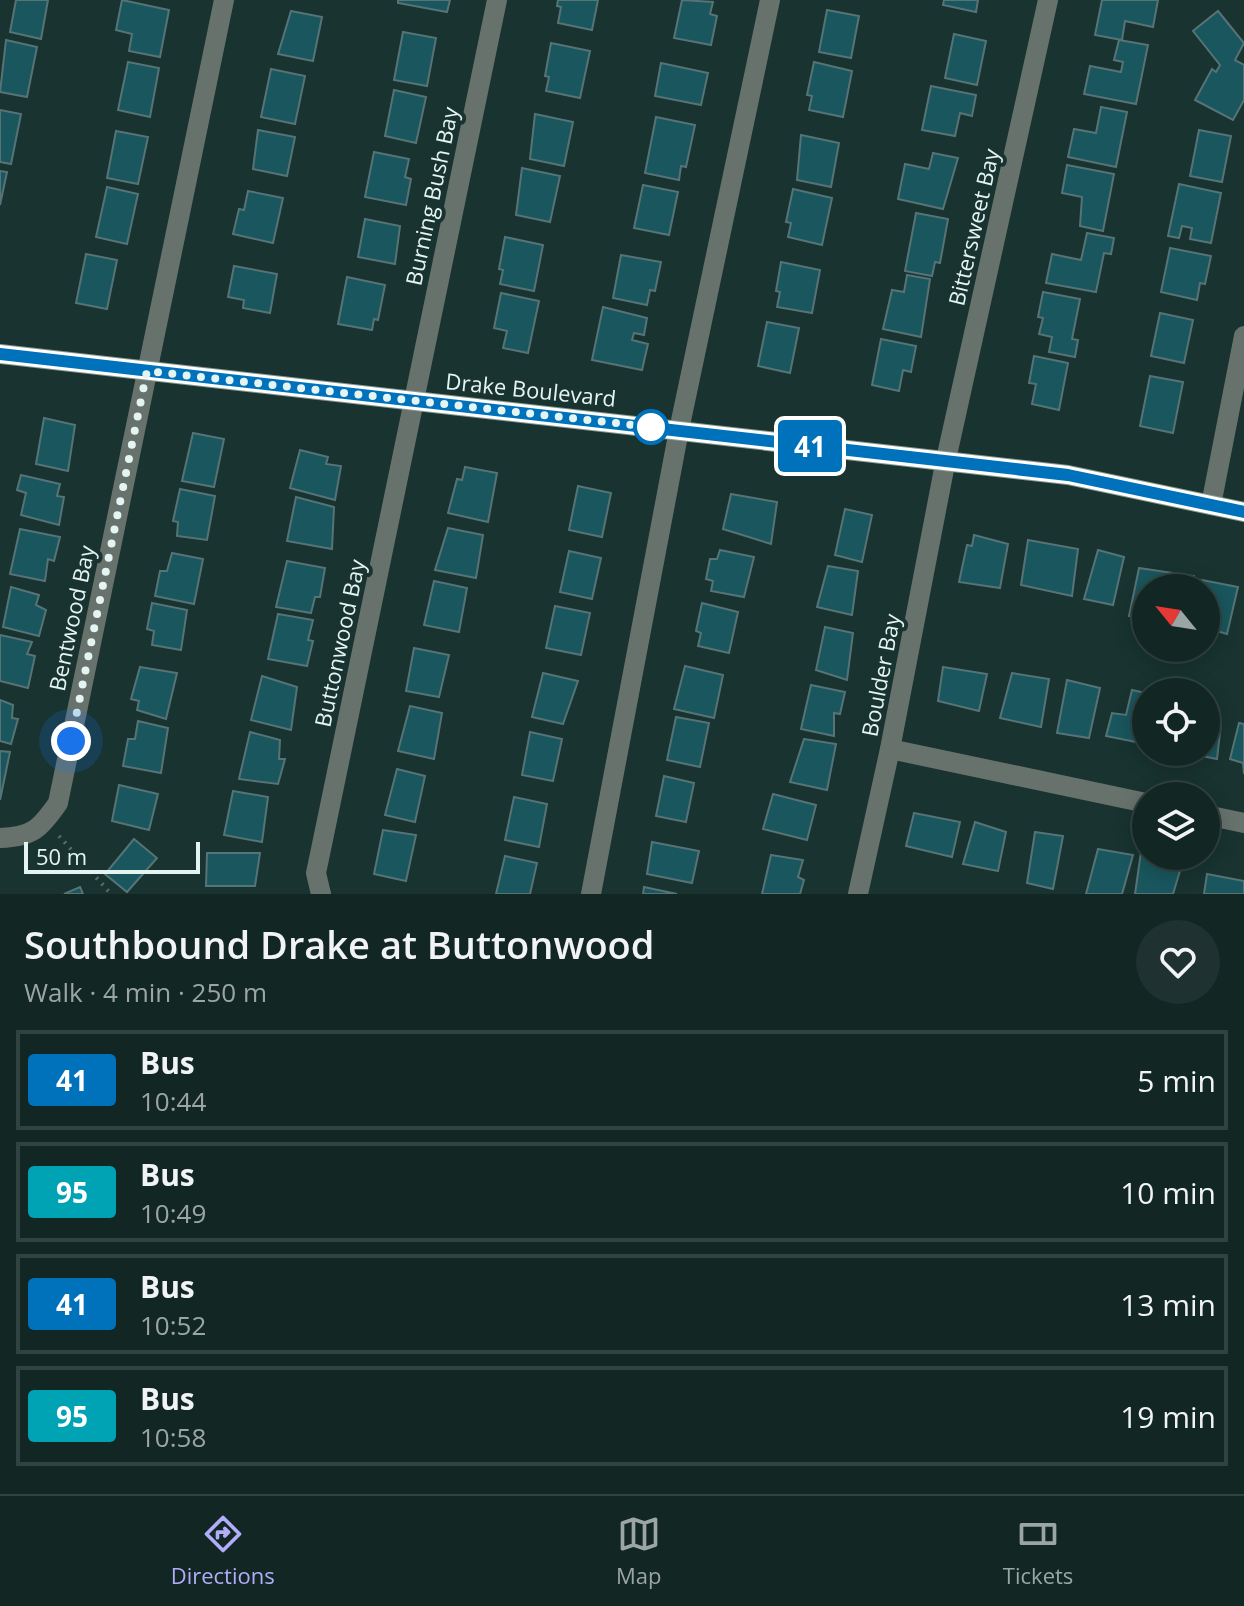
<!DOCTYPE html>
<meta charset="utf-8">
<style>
body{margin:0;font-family:"Open Sans",sans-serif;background:#1f3231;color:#f1f3f6;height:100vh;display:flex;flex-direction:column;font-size:30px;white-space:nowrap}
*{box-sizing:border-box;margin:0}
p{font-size:26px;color:#9ca5a6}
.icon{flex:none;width:44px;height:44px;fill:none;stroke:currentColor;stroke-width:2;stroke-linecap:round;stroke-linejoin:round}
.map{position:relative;height:894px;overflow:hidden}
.sheet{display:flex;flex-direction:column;background:#122624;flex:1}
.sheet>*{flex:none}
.badge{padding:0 16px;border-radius:6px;font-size:28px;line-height:52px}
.needle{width:52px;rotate:300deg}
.buttons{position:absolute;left:1132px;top:574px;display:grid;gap:16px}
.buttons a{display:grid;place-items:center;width:88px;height:88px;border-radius:50%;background:#122624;box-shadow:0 4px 20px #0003,0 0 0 2px #314341;font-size:40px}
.scale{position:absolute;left:24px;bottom:20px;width:176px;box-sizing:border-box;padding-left:8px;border:4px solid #e4f4f2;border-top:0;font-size:22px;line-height:28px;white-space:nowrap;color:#e4f4f2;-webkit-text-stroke:6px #183330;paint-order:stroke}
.you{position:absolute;width:40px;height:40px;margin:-20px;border:6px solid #fff;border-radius:50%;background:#1a73e8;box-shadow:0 0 0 12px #1a73e833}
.map>.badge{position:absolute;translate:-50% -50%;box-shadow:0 0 0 4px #fff}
.round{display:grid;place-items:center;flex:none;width:84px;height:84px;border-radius:42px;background:#1f3231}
.head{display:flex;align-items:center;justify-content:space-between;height:136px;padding:0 24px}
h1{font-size:38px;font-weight:600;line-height:60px}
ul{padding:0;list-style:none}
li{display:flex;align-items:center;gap:24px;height:100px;margin:0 16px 12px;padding:0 8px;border:4px solid #314341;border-radius:0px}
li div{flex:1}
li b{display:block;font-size:30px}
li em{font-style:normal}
li .badge{min-width:88px;font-weight:700;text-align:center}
.tabs{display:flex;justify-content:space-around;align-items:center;height:112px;border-top:2px solid #314341;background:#122624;font-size:22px;color:#9ca5a6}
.tabs a{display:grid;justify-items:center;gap:4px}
.tabs .current{color:#b2adf9}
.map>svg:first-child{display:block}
</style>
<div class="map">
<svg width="1244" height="894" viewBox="0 0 1244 894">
<rect width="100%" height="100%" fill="#183330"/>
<g fill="#19565d" stroke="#567376" stroke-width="2">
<path d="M 16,0 L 48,0 L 41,39 L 10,32 Z"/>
<path d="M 122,0 L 169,10 L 160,57 L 129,51 L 132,34 L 116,30 Z"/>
<path d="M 398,0 L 450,0 L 447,12 L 398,3 Z"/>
<path d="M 558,0 L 598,0 L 592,30 L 558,23 L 561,7 L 557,6 Z"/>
<path d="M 682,0 L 713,2 L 710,14 L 717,16 L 711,45 L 674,38 Z"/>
<path d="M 944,0 L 978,0 L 976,12 L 943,5 Z"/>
<path d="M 1102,0 L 1158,0 L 1153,27 L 1125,21 L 1122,40 L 1095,35 Z"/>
<path d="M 827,10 L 859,16 L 851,58 L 819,52 Z"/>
<path d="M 291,11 L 322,17 L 313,61 L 278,54 Z"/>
<path d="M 1218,11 L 1244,43 L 1235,60 L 1244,65 L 1244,100 L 1233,120 L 1195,100 L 1212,69 L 1216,72 L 1220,65 L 1193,31 Z"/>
<path d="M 403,32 L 436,38 L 427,86 L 394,80 Z"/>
<path d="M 954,34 L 986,41 L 977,85 L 945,78 Z"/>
<path d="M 6,40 L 37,47 L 27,97 L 0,92 Z"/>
<path d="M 1119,40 L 1148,45 L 1136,104 L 1084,94 L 1090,66 L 1121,72 L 1123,62 L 1114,60 Z"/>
<path d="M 551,43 L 590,51 L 580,98 L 546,91 L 549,77 L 545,76 Z"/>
<path d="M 128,62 L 159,68 L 150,117 L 118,110 Z"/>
<path d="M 814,62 L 852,71 L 843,117 L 809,110 L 812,96 L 807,95 Z"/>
<path d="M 661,63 L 708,73 L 701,105 L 655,96 Z"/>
<path d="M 271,69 L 305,76 L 295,124 L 261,117 Z"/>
<path d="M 931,86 L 976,95 L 972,116 L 960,113 L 955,136 L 922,130 Z"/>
<path d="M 394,90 L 426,97 L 416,143 L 385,136 Z"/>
<path d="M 1101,107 L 1127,112 L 1116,167 L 1068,157 L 1074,129 L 1096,133 Z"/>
<path d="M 0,110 L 21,114 L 11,164 L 0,162 Z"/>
<path d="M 535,114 L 573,122 L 564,166 L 530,159 Z"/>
<path d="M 656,117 L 695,125 L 686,167 L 681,166 L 679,180 L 645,173 Z"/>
<path d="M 258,130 L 295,137 L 287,176 L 253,169 Z"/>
<path d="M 1199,130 L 1231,136 L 1222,182 L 1190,176 Z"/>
<path d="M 116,131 L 148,137 L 138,184 L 107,178 Z"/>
<path d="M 801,135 L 839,143 L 831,187 L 797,180 Z"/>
<path d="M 374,152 L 409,159 L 405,177 L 411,179 L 406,205 L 365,197 Z"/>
<path d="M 933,153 L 958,158 L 943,209 L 898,199 L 905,164 L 929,169 Z"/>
<path d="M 1067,165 L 1114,174 L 1103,231 L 1080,226 L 1082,197 L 1062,193 Z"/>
<path d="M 522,168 L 560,176 L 550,222 L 516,215 Z"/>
<path d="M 0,171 L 7,172 L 0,205 Z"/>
<path d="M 1179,184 L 1221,193 L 1211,243 L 1190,239 L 1192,228 L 1182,226 L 1179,238 L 1168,236 Z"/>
<path d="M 643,185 L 678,192 L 669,235 L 634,228 Z"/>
<path d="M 107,187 L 138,194 L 127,244 L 96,237 Z"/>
<path d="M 793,189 L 832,198 L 822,245 L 788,237 L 791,223 L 786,222 Z"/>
<path d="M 248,191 L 283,198 L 273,243 L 233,234 L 239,209 L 244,210 Z"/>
<path d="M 916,213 L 948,219 L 940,263 L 935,262 L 932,276 L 905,271 Z"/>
<path d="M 365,219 L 400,226 L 395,264 L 358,257 Z"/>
<path d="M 1087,233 L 1114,238 L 1111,254 L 1104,253 L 1096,292 L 1046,283 L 1052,254 L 1081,260 Z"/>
<path d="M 505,237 L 543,245 L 534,291 L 500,284 L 503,270 L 499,269 Z"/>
<path d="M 1170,248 L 1211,256 L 1205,284 L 1200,283 L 1197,300 L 1161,292 Z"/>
<path d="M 86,254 L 117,260 L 107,309 L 76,303 Z"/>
<path d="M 621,255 L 661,262 L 655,291 L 650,290 L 647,305 L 613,298 Z"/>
<path d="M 781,262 L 820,270 L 812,313 L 777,307 L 780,292 L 776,291 Z"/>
<path d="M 234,266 L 277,274 L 270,313 L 243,308 L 244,300 L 228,297 Z"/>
<path d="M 907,275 L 930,279 L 921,337 L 883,329 L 892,290 L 904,292 Z"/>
<path d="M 347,277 L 385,285 L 378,320 L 374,319 L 372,330 L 338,324 Z"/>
<path d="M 1043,292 L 1080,299 L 1072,339 L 1078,340 L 1075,357 L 1049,352 L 1052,337 L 1039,334 L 1043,318 L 1038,317 Z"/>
<path d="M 501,293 L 539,301 L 528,353 L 503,348 L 507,331 L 494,328 Z"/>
<path d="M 603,307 L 647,318 L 644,335 L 634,333 L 632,340 L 648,344 L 642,370 L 592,360 Z"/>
<path d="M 1160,313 L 1193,320 L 1184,363 L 1151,356 Z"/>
<path d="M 767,322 L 799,328 L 790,373 L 758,366 Z"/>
<path d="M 881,339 L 916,346 L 911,372 L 903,370 L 899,391 L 872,385 Z"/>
<path d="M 1034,356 L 1068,363 L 1059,410 L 1032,404 L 1036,384 L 1029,383 Z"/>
<path d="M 1150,376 L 1183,382 L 1173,433 L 1140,426 Z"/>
<path d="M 44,418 L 75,425 L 68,471 L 36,464 Z"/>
<path d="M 193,433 L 224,439 L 214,487 L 182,481 Z"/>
<path d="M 300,450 L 328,457 L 326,464 L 341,466 L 335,500 L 290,488 Z"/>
<path d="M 465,467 L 497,473 L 488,522 L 448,513 L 457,479 L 462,480 Z"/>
<path d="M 21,475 L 60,484 L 57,496 L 64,497 L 59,525 L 21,515 L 26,493 L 17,490 Z"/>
<path d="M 578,486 L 611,493 L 602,537 L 569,530 Z"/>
<path d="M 180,489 L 215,496 L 207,540 L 177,536 L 178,522 L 173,521 Z"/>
<path d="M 731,494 L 777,502 L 771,544 L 723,529 Z"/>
<path d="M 296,497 L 334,507 L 332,549 L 287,541 Z"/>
<path d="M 845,509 L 872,515 L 862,562 L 835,555 Z"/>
<path d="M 448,528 L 483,535 L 476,578 L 435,570 Z"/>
<path d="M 20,529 L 60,537 L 54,561 L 48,559 L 45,581 L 10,574 Z"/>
<path d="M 974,535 L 1008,544 L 1000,588 L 959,582 L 967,545 L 972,546 Z"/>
<path d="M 1028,540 L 1078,549 L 1072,596 L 1021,585 Z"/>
<path d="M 720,550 L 754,557 L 744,597 L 711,591 L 713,581 L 706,579 L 710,559 L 717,559 Z"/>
<path d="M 1098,550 L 1124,557 L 1113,605 L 1084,599 Z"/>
<path d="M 569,551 L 601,558 L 592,599 L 560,592 Z"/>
<path d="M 172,553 L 203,559 L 194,604 L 155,596 L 160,571 L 167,571 Z"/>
<path d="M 287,561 L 325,568 L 320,597 L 315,597 L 311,613 L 276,607 Z"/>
<path d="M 828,566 L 858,571 L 852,615 L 817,607 Z"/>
<path d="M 1139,568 L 1194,576 L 1192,588 L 1146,588 L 1146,619 L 1129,616 Z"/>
<path d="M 1202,580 L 1238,587 L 1227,634 L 1206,628 L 1206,588 L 1200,588 Z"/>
<path d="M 434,581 L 467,588 L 459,632 L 424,625 Z"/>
<path d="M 11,587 L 39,595 L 36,605 L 46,610 L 39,636 L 3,627 Z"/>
<path d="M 152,603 L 187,610 L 181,650 L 152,645 L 154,631 L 147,629 Z"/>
<path d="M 702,603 L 738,612 L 729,653 L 698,646 L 701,633 L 696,631 Z"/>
<path d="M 555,606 L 590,613 L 581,655 L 546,648 Z"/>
<path d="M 278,614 L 313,620 L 308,640 L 313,641 L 307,666 L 268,659 Z"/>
<path d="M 825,627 L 853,633 L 847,680 L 816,670 Z"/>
<path d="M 0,635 L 32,642 L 27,654 L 35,656 L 28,688 L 0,681 Z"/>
<path d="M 414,648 L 449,655 L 439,697 L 406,691 Z"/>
<path d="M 685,666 L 723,675 L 714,718 L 674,709 Z"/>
<path d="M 140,667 L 177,673 L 166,719 L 137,710 L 139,701 L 131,699 Z"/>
<path d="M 943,667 L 987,674 L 979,711 L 938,701 Z"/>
<path d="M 543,673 L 578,681 L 563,724 L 532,717 Z"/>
<path d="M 1012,673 L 1049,679 L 1041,727 L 1000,718 Z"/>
<path d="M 262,676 L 297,687 L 291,730 L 251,720 Z"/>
<path d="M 1067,680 L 1100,688 L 1089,738 L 1057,733 Z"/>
<path d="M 811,685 L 845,692 L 840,714 L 834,713 L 834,736 L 801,729 Z"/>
<path d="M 1132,690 L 1146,693 L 1146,744 L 1106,736 L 1112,713 L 1126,715 Z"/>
<path d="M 0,700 L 13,705 L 12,718 L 18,719 L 11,744 L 0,741 Z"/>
<path d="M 410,706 L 442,713 L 434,759 L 398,751 Z"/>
<path d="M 676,717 L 709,723 L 700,767 L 667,760 Z"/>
<path d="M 138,721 L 168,728 L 161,773 L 123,766 L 128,739 L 135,739 Z"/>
<path d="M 1206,721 L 1221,724 L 1217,759 L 1181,752 L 1206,752 Z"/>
<path d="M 1239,723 L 1244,724 L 1244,774 L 1243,763 L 1230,759 Z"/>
<path d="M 250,732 L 280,740 L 279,759 L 285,759 L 278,784 L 239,779 Z"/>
<path d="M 530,732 L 562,739 L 553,781 L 522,775 Z"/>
<path d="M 804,739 L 836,744 L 827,790 L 790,782 Z"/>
<path d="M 0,751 L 10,752 L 0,800 Z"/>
<path d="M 397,769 L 425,776 L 415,822 L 385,815 Z"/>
<path d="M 664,776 L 694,783 L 686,822 L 656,816 Z"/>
<path d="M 119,785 L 158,794 L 149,830 L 112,821 Z"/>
<path d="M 233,791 L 268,797 L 262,842 L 224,835 Z"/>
<path d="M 773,794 L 816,805 L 807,840 L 763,829 Z"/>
<path d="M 514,797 L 547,804 L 539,847 L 505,840 Z"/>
<path d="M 914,813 L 960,822 L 952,857 L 906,846 Z"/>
<path d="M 975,822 L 1006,832 L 998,871 L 963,864 Z"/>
<path d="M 383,830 L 416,835 L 406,881 L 374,874 Z"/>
<path d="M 1035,832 L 1063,836 L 1053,889 L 1027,883 Z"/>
<path d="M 134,839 L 157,858 L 127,892 L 105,874 Z"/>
<path d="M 652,842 L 699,851 L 692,883 L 647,874 Z"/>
<path d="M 1098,849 L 1133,855 L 1122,894 L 1086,894 Z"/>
<path d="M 1141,852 L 1183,861 L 1173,894 L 1135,894 Z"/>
<path d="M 207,853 L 260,853 L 255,886 L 206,886 Z"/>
<path d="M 771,855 L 803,860 L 798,877 L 804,880 L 800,894 L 762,894 Z"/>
<path d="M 505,856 L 537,863 L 530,894 L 496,894 Z"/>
<path d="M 1207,874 L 1244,881 L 1244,894 L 1204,894 Z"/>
<path d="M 80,887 L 83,894 L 64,894 Z"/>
<path d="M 644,887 L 677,894 L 643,894 Z"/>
</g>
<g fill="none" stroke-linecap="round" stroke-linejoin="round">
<path stroke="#576f6c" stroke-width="4" stroke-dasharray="2 6" stroke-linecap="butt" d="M 59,836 L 111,894"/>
<g stroke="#68726d" stroke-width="20">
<path d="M 1211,505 L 1244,336"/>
<path d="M 890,749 L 1146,803"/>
<path d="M 1206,815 L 1244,823"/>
<path d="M 0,838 C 32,837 40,829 58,803 L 224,0"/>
<path d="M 321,894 L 316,873 L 320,854 L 497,0"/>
<path d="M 591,894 L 679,430 L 770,0"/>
<path d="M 858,894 L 890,749 L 945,464 L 1048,0"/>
</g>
<path stroke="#889991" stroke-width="20" d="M 0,354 L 1068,475 L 1244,512"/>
</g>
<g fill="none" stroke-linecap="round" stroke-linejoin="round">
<g stroke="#fff" stroke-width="18">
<path id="line" d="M 0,354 L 1068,475 L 1244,512"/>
</g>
<use href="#line" stroke="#0072bc" stroke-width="12"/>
<path stroke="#e4f4f2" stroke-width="8" stroke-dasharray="0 14.4" d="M 71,741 L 147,371 L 651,427"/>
</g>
<circle fill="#fff" stroke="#0072bc" stroke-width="4" cx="651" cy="427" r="16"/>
<g text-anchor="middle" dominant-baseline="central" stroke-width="8" stroke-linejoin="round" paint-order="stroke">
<g font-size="22" fill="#e4f4f2" stroke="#183330">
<text transform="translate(431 196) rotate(-78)">Burning Bush Bay</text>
<text transform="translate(973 227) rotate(-77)">Bittersweet Bay</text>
<text transform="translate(531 389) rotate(6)">Drake Boulevard</text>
<text transform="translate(71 618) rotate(-78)">Bentwood Bay</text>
<text transform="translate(339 643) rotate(-78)">Buttonwood Bay</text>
<text transform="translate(880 675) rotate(-79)">Boulder Bay</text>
</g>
</g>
</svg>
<div class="buttons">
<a><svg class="needle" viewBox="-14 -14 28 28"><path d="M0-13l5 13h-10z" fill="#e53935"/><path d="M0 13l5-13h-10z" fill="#9ca5a6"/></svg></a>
<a><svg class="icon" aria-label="locate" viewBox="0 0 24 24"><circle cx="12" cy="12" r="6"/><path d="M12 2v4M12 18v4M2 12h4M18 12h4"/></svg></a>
<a><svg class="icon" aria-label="layers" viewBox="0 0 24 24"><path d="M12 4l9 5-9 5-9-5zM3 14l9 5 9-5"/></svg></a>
</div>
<div class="scale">50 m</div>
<div class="you" style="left:71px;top:741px"></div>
<b class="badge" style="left:810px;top:446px;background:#0072bc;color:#fff">41</b>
</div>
<section class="sheet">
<div class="head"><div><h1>Southbound Drake at Buttonwood</h1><p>Walk · 4 min · 250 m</p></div><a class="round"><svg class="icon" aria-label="heart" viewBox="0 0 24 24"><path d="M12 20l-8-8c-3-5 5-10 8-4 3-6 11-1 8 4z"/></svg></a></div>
<ul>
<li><span class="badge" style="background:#0072bc;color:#fff">41</span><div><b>Bus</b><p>10:44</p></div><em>5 min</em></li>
<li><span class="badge" style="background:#00a3b4;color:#fff">95</span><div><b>Bus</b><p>10:49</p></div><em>10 min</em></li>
<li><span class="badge" style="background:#0072bc;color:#fff">41</span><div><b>Bus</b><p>10:52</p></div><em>13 min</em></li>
<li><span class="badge" style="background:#00a3b4;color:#fff">95</span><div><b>Bus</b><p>10:58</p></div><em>19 min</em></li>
</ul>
</section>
<nav class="tabs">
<a class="current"><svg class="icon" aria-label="directions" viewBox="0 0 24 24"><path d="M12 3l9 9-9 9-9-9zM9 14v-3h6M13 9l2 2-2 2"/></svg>Directions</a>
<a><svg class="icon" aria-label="map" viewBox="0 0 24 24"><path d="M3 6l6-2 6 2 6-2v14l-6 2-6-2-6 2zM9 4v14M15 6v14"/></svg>Map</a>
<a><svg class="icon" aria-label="tickets" viewBox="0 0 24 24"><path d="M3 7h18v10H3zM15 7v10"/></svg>Tickets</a>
</nav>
